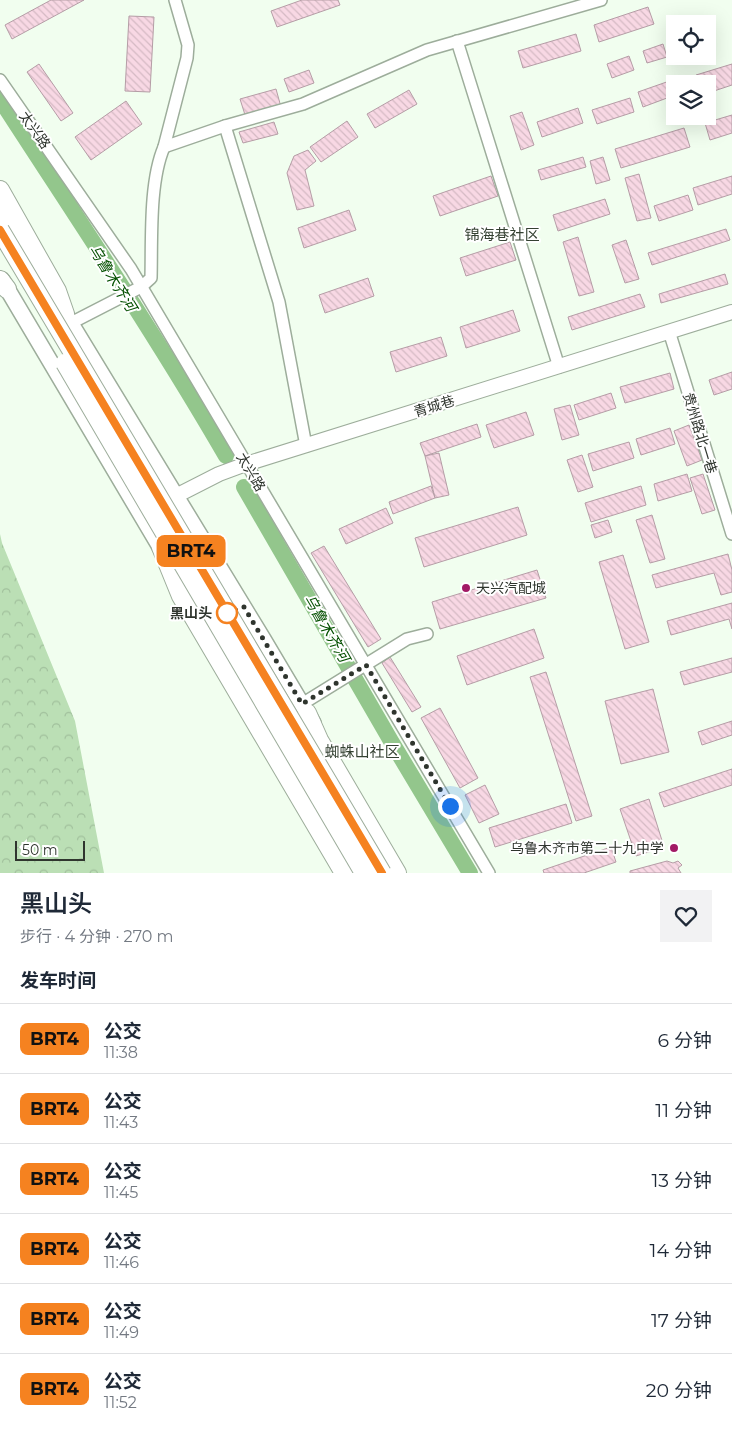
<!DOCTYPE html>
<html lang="zh">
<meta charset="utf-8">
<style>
body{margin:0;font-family:Montserrat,"Noto Sans SC",sans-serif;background:#f2f2f3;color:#1f2937;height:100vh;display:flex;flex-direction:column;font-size:19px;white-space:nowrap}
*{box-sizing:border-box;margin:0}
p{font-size:16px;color:#747a83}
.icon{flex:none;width:28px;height:28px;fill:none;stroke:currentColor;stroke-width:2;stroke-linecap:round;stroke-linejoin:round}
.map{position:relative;height:873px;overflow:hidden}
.sheet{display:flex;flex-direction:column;background:#fff;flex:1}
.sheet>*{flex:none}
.badge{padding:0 10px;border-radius:8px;font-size:18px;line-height:32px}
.tools{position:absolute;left:666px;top:15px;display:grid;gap:10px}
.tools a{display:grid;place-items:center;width:50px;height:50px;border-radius:0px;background:#fff;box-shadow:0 5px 20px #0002;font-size:25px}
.scale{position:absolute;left:15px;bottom:12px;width:70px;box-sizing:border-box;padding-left:5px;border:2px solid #2f352e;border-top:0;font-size:14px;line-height:18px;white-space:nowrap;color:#2f352e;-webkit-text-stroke:4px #fff;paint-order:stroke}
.you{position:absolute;width:25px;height:25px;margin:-12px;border:4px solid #fff;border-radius:50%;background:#1a73e8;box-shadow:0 0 0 8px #1a73e833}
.map>.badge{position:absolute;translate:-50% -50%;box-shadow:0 0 0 2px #fff}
h2{padding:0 20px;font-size:19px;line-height:45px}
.round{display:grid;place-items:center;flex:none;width:52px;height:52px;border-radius:0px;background:#f2f2f3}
.overview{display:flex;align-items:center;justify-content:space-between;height:85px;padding:0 20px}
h1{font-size:24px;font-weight:600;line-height:38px}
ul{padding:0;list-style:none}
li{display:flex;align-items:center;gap:15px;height:70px;padding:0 20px;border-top:1px solid #e0e1e3}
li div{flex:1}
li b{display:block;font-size:19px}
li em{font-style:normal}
li .badge{min-width:55px;font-weight:700;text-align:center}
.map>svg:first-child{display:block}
</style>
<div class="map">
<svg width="732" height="873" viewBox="0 0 732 873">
<defs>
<pattern id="forest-crowns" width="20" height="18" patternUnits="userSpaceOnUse" patternTransform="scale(1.25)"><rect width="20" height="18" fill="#bbdfb5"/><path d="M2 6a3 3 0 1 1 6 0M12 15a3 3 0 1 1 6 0" fill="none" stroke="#a1c09c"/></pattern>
<pattern id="building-back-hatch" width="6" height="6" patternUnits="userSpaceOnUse" patternTransform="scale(1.25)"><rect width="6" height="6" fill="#f8d8e4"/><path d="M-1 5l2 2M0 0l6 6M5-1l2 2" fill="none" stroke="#d5bac4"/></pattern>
</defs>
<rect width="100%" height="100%" fill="#f1feef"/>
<path fill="url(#forest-crowns)" d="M 0,534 L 2,543 L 75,721 L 104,873 L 0,873 Z"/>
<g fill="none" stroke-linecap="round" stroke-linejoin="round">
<g stroke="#93c68c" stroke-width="16">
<path d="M 0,99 C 77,218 156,335 226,456"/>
<path d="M 244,487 L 391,741 L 470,873"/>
</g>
</g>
<g fill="url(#building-back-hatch)" stroke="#b59da6">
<path d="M 51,0 L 84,0 L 12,39 L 5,25 Z"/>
<path d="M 302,0 L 338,0 L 340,5 L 277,27 L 271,11 Z"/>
<path d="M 648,7 L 654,24 L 599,42 L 594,25 Z"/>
<path d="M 129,16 L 154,17 L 150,92 L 125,91 Z"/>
<path d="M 576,34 L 581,51 L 523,68 L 518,51 Z"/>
<path d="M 663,44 L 667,57 L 647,63 L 643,51 Z"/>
<path d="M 629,56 L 634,70 L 612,78 L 607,64 Z"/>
<path d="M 39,64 L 73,113 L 61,121 L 27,72 Z"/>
<path d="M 732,64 L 732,85 L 708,93 L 708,84 L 699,84 L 696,75 Z"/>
<path d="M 309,70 L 314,83 L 289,92 L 284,79 Z"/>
<path d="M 678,78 L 679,84 L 675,84 L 675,95 L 643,107 L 638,92 Z"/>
<path d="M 276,89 L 281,107 L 246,118 L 240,99 Z"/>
<path d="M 409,90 L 417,104 L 375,128 L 367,114 Z"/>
<path d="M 630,98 L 634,112 L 597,124 L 592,110 Z"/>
<path d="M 126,101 L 142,124 L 91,160 L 75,137 Z"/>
<path d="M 578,108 L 583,123 L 542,137 L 537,122 Z"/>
<path d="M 522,112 L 534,145 L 521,150 L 510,116 Z"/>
<path d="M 732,115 L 732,133 L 710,140 L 705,123 Z"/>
<path d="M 347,121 L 358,137 L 321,162 L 310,147 Z"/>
<path d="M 274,122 L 278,134 L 243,143 L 239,132 Z"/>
<path d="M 684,128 L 690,147 L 621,168 L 615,149 Z"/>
<path d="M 308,150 L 316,161 L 305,170 L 314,206 L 297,210 L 287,173 L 294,156 Z"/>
<path d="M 583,157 L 586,167 L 541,180 L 538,170 Z"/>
<path d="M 603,157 L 610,180 L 596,184 L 590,161 Z"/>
<path d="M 639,174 L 651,218 L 637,221 L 625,178 Z"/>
<path d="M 491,176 L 498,196 L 440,216 L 433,196 Z"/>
<path d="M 732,176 L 732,194 L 698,205 L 693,188 Z"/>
<path d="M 688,195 L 693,210 L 659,221 L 654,206 Z"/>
<path d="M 605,199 L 610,214 L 558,231 L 553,215 Z"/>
<path d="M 349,210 L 356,230 L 304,248 L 298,228 Z"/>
<path d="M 726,229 L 730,240 L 652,265 L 648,253 Z"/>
<path d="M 578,237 L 594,292 L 579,296 L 563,242 Z"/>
<path d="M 626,240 L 639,279 L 625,283 L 612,245 Z"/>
<path d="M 510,242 L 516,260 L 466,276 L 460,258 Z"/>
<path d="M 725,274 L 728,284 L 661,303 L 659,294 Z"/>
<path d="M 368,278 L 374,296 L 325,313 L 319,295 Z"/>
<path d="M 640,294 L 645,307 L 572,330 L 568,317 Z"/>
<path d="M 513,310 L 520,331 L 466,348 L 460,327 Z"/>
<path d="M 441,337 L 447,356 L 396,372 L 390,352 Z"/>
<path d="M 732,372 L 732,389 L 714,395 L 709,380 Z"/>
<path d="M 670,373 L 674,389 L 625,403 L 620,387 Z"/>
<path d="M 611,393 L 616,408 L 579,420 L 574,405 Z"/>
<path d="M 570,405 L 579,435 L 562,440 L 554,409 Z"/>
<path d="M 526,412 L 534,435 L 494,448 L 486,425 Z"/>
<path d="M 477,424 L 481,437 L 425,456 L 420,443 Z"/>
<path d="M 689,425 L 702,460 L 687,466 L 674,431 Z"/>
<path d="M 670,428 L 675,444 L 641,455 L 636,439 Z"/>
<path d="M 629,442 L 634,458 L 593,471 L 588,454 Z"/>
<path d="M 439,453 L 449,495 L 435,498 L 425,456 Z"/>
<path d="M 582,455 L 593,487 L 578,492 L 567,460 Z"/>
<path d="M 687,474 L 692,491 L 658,501 L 654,484 Z"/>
<path d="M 703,474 L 715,510 L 702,514 L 690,478 Z"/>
<path d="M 431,486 L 435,498 L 393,514 L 389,502 Z"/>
<path d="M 641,486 L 646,505 L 591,522 L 585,503 Z"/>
<path d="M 518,507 L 527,535 L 424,567 L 415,538 Z"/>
<path d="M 386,508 L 393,523 L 346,544 L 339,529 Z"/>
<path d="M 652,515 L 665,559 L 650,563 L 636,520 Z"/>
<path d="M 608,520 L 612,532 L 595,538 L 591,525 Z"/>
<path d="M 324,546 L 381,639 L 368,647 L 311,553 Z"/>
<path d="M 728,554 L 732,570 L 732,592 L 721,595 L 714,573 L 656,588 L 652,575 Z"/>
<path d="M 623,555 L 649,642 L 625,649 L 599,562 Z"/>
<path d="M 537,570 L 546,598 L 440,629 L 432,602 Z"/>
<path d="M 732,603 L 732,629 L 729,619 L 671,635 L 667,621 Z"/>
<path d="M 534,629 L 544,658 L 467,685 L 457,656 Z"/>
<path d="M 390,657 L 421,707 L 412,712 L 382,663 Z"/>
<path d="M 732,658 L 732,672 L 684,685 L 680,672 Z"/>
<path d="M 546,672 L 592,816 L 576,821 L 530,677 Z"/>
<path d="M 653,689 L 669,752 L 621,764 L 605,701 Z"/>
<path d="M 440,708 L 478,778 L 460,788 L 421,718 Z"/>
<path d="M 732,721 L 732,735 L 702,745 L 698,732 Z"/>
<path d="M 732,769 L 732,785 L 664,807 L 659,793 Z"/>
<path d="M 485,785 L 499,814 L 479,823 L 465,795 Z"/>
<path d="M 649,799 L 664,847 L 636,856 L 620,809 Z"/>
<path d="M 566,804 L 572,823 L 495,847 L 489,828 Z"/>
<path d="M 611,847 L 616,862 L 584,873 L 544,873 L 543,870 Z"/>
<path d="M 667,861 L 673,863 L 678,861 L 682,865 L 678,868 L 681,873 L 630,873 L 630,871 Z"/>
</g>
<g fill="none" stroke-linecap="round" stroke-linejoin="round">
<g stroke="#9dad9b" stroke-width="14">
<g id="minor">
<path d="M 457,41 L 559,367"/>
<path d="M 0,80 L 131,269 L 489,873"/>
<path d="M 225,126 L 279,302 L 306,446"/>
<path d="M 164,147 L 225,126 L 303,104 L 427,50 L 601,0"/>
<path d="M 71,323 L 141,287 L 151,278 C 152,240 149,182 164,147 L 187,58 L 188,45 L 175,0"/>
<path d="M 669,331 L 732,534"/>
<path d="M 302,704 L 407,639 L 427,634"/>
</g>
</g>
<g stroke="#9dad9b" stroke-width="16">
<path id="tertiary" d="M 166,501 L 219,474 L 246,464 L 732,312"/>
</g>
<g stroke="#9dad9b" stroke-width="18">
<g id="secondary">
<path d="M 0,212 L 29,258"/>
<path d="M 2,280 L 166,557"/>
<path d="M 59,304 L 263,639 L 313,723"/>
</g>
</g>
<g stroke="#9dad9b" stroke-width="20">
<g id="trunk">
<path d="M 0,190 L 57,291 L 65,314"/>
<path d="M 0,280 L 7,289"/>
<path d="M 161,547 L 181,596 L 344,873"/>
<path d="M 307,713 L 319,740 L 397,873"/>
</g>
</g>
<use href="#minor" stroke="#fff" stroke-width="11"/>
<use href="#tertiary" stroke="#fff" stroke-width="14"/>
<use href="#secondary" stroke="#fff" stroke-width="15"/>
<use href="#trunk" stroke="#fff" stroke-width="18"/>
<g stroke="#9dad9b" stroke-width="20" stroke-linecap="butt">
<g id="trunk-bridge">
<path d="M 0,230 L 382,873"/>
<path d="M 65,363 L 364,873"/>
</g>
</g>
<use href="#trunk-bridge" stroke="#fff" stroke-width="18"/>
</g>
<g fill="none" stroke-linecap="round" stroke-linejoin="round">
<g stroke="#fff" stroke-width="11">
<path id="line" d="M 0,230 L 382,873"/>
</g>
<use href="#line" stroke="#f58220" stroke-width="8"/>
<path stroke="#2f352e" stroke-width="5" stroke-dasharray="0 9" d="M 227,613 L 244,607 L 302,704 L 366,665 L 450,806"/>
</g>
<g fill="#a21a65" stroke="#fff" stroke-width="2">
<circle cx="466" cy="588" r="5"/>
<circle cx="674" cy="848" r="5"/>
</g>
<circle fill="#fff" stroke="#f58220" stroke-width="2.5" cx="227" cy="613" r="10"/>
<g text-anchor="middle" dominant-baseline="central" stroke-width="4" stroke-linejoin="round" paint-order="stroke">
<g font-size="14" fill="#2f352e" stroke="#fff">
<text transform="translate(35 130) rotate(55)">太兴路</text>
<text transform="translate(434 406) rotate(-17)">青城巷</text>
<text transform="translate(700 433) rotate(73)">贵州路北一巷</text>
<text transform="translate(251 472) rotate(59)">太兴路</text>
</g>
<g font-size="14" fill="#2f352e" stroke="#fff" text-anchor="start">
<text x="476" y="588">天兴汽配城</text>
<text x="664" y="848" text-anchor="end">乌鲁木齐市第二十九中学</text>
</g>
<g font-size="14" font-weight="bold" fill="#2f352e" stroke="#fff" text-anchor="end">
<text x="212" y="613">黑山头</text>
</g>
<g font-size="15" fill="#344132" stroke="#fff">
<text x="502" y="234">锦海巷社区</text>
<text x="362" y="751">蜘蛛山社区</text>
</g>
<g font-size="15" font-style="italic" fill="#045000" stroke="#fff">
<text transform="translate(113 278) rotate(58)">乌鲁木齐河</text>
<text transform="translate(327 628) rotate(60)">乌鲁木齐河</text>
</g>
</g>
</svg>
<div class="tools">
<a><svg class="icon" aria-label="locate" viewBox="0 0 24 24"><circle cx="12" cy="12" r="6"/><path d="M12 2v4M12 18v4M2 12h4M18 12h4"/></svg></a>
<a><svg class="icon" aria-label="layers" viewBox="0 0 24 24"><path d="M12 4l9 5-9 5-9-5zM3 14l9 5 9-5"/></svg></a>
</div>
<div class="scale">50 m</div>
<div class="you" style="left:450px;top:806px"></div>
<b class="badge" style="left:191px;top:551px;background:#f58220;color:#111">BRT4</b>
</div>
<section class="sheet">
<div class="overview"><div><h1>黑山头</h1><p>步行 · 4 分钟 · 270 m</p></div><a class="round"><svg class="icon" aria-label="heart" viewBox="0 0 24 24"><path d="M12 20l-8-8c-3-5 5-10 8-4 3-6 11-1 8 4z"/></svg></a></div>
<h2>发车时间</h2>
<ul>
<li><span class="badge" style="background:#f58220;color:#111">BRT4</span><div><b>公交</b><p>11:38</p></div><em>6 分钟</em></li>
<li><span class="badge" style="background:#f58220;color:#111">BRT4</span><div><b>公交</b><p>11:43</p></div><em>11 分钟</em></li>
<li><span class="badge" style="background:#f58220;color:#111">BRT4</span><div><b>公交</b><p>11:45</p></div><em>13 分钟</em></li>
<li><span class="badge" style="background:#f58220;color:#111">BRT4</span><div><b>公交</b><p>11:46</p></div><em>14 分钟</em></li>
<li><span class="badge" style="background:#f58220;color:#111">BRT4</span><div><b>公交</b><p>11:49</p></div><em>17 分钟</em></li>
<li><span class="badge" style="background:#f58220;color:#111">BRT4</span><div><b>公交</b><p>11:52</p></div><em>20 分钟</em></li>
</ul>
</section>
